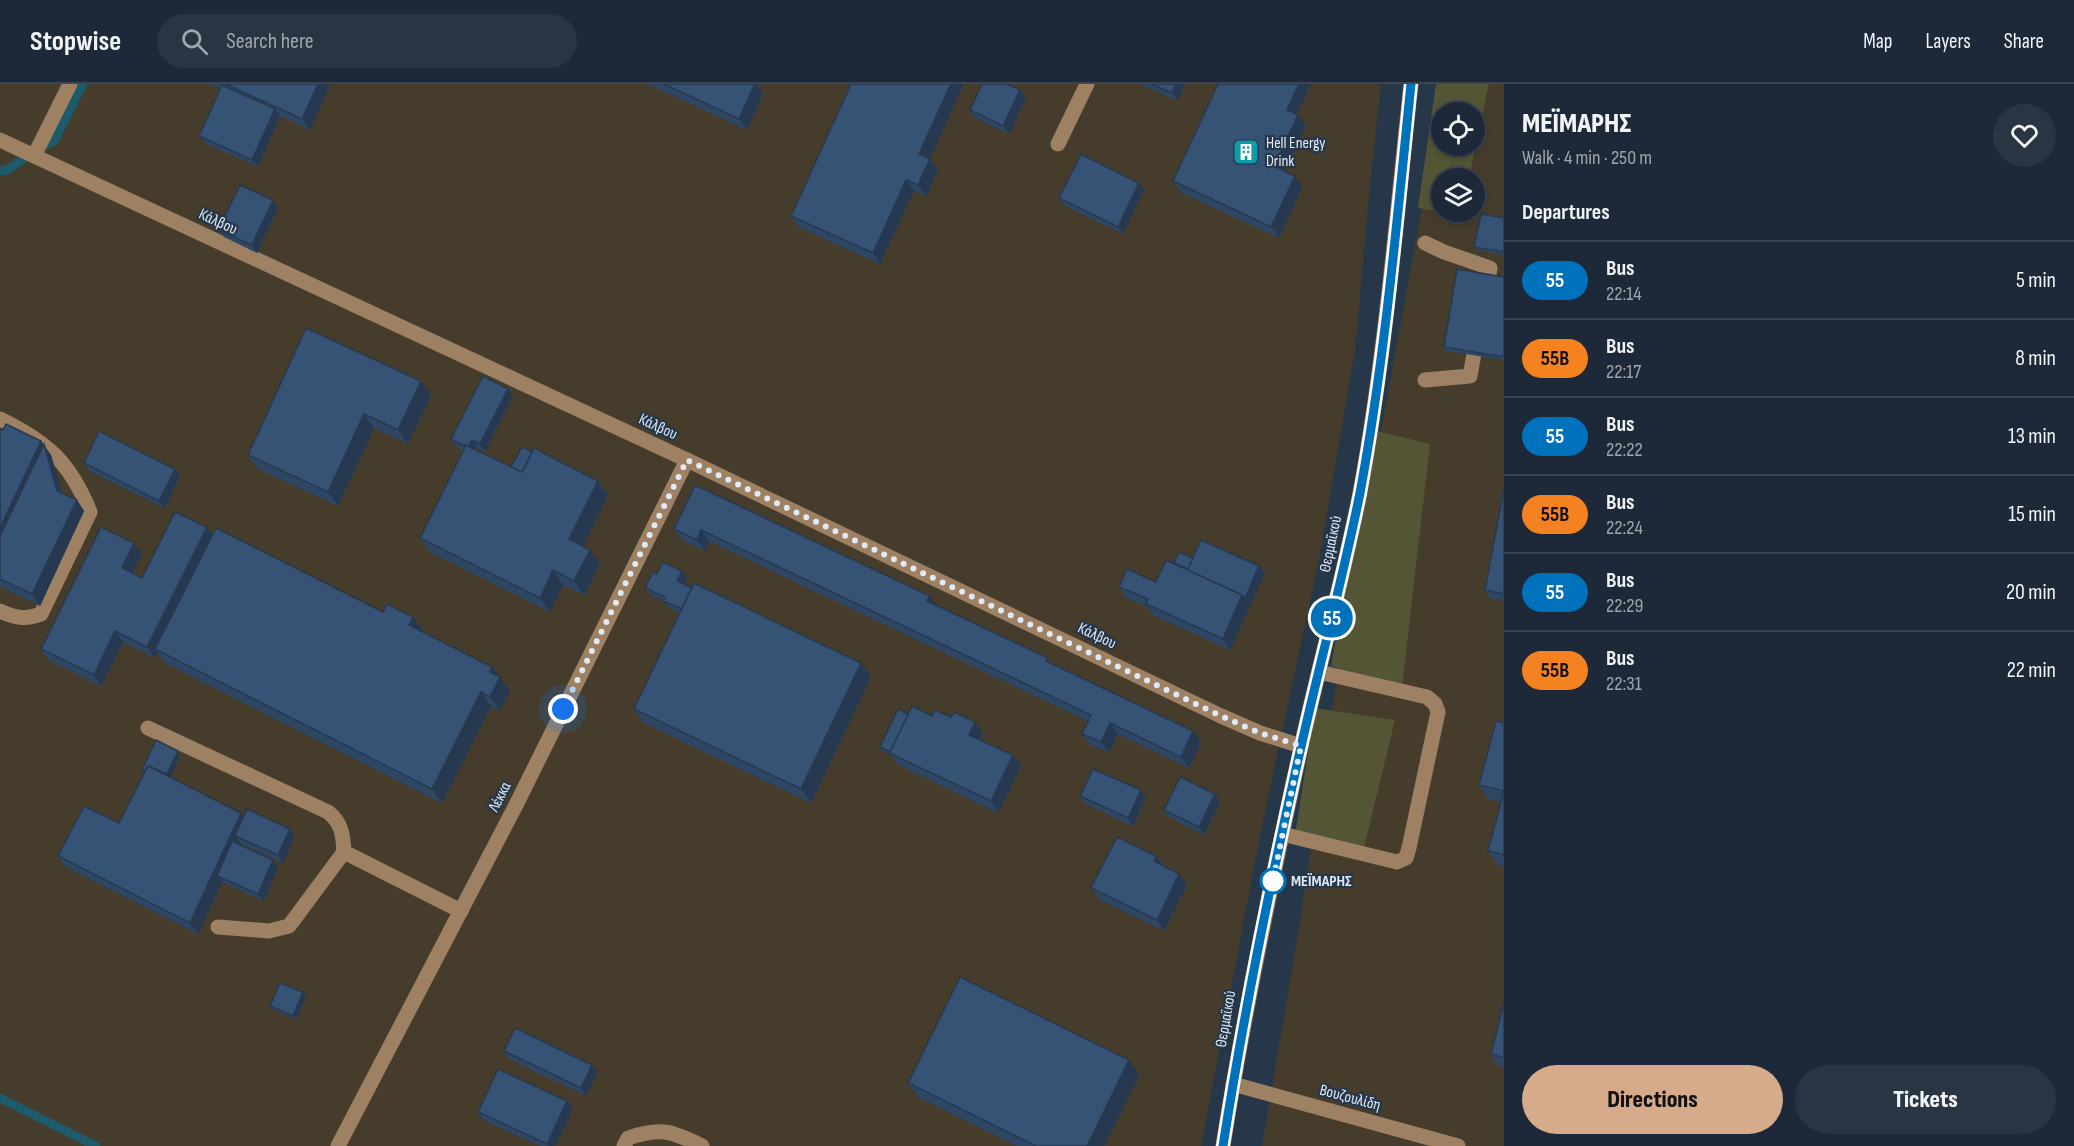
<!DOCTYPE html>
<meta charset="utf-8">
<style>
body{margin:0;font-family:"Sofia Sans Condensed",sans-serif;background:#2a3543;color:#f1f3f6;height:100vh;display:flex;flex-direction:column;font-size:22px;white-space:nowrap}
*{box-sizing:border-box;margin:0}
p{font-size:20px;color:#a0a6ae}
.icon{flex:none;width:33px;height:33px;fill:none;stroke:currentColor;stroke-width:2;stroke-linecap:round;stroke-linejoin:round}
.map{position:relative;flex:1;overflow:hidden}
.panel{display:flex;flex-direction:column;background:#1d2938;width:570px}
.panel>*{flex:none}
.badge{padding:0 12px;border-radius:20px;font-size:21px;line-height:39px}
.tools{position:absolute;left:1431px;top:18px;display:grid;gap:12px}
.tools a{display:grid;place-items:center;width:54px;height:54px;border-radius:50%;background:#1d2938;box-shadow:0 3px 9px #0003,0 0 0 2px #3b4553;font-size:30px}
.you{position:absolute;width:30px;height:30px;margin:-15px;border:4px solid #fff;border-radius:50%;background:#1a73e8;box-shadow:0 0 0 9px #1a73e833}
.map>.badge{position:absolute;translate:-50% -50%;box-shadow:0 0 0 3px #fff}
h2{padding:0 18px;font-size:22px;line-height:54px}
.round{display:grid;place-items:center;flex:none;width:63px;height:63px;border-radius:32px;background:#2a3543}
.overview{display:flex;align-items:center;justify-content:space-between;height:102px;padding:0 18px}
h1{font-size:28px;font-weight:800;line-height:45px}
.cta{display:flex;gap:12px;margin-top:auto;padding:12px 18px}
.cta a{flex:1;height:69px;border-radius:36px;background:#d6ab8b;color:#111;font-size:24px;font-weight:800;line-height:69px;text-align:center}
.cta a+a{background:#2a3543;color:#f1f3f6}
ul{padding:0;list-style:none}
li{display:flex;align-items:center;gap:18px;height:78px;padding:0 18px;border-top:2px solid #3b4553}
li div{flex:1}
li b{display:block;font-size:22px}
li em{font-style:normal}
li .badge{min-width:66px;font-weight:700;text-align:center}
header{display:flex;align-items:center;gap:36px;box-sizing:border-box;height:84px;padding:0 30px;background:#1d2938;border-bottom:2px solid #3b4553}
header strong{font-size:28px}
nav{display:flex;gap:33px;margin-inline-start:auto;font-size:21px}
.search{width:420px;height:54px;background:#2a3543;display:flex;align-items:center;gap:15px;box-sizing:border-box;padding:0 21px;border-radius:33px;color:#a0a6ae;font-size:22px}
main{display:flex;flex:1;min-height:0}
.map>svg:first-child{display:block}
</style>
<header>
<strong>Stopwise</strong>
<div class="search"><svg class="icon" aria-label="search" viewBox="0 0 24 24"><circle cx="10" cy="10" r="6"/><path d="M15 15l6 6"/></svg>Search here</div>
<nav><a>Map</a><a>Layers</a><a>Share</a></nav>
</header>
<main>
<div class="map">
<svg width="1504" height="1062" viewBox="0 0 1504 1062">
<rect width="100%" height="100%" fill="#27374a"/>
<g fill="#453c2b" fill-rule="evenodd">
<path d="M 0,0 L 1381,0 L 1370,100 L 1355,266 L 1319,475 L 1261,746 L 1201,1062 L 0,1062 Z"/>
<path d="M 1442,0 L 1504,0 L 1504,1062 L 1262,1062 L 1300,837 L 1343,554 L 1433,63 ZM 1442,28 L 1474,28 L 1474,62 L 1442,62 ZM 1442,94 L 1474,94 L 1474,128 L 1442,128 Z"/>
</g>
<g fill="#535535" fill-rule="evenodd">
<path d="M 1436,0 L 1489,0 L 1469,94 L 1442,94 L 1442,128 L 1462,128 L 1461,132 L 1418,124 ZM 1474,28 L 1474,62 L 1442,62 L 1442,28 Z"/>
<path d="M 1373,346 L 1430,360 L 1402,603 L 1331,582 Z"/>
<path d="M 1315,624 L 1395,636 L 1363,768 L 1295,751 Z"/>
</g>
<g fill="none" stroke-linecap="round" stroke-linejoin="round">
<g stroke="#1d5b6a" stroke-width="9">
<path d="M 0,87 L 7,86 L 38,65 L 54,57 L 83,0"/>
<path d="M 0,1014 L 96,1062"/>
</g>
<g stroke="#9e8062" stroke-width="15">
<path d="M 0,56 L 687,376 L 1221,632 L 1260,649 L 1301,662"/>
<path d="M 1058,60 L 1087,0"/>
<path d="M 34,72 L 70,0"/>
<path d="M 1425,159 L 1444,168 L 1490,184 L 1486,209"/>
<path d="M 1425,296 L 1470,292 L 1477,253"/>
<path d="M 0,335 C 47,358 70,378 90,428 L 41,530 C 25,536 16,534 0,527"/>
<path d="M 148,644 L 328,728 C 342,739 343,751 344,768 L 461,827"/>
<path d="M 1282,750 L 1397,778 L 1406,774 L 1409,764 L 1438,628 L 1435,620 L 1427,613 L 1319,588"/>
<path d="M 218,843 L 269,847 L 289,842 L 344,768"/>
<path d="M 1233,1000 L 1458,1062"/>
<path d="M 338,1062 L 516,721 L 687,376"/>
<path d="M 624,1062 L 628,1054 C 661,1043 672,1047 702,1062"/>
<path d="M 1223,1062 C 1244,928 1272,795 1301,663 C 1320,578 1343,494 1360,409 C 1385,274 1396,136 1411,0"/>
</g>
</g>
<g fill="#2e4764">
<path d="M 208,0 L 330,0 L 310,46 L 280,32 L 258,83 L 205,59 L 199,52 L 220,5 Z"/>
<path d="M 648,0 L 757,0 L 763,10 L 747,46 Z"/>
<path d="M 1140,0 L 1185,0 L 1178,17 Z"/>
<path d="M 1218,0 L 1311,0 L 1297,31 L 1306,42 L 1285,87 L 1295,92 L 1302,103 L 1279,154 L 1180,108 L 1173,97 Z"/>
<path d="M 1020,6 L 1026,14 L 1009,50 L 975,34 L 970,26 Z"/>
<path d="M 930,75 L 938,86 L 926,112 L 914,107 L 880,180 L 799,143 L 791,132 Z"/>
<path d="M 1139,99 L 1144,106 L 1123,150 L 1065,122 L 1059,114 Z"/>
<path d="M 278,124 L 257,169 L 224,153 L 218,146 Z"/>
<path d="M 1504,134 L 1504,171 L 1477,166 L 1474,163 Z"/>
<path d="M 1504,193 L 1504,276 L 1446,267 L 1444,263 Z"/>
<path d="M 421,297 L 431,311 L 408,360 L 374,344 L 338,422 L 258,385 L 248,371 Z"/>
<path d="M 513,312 L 485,368 L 477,363 L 476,366 L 511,383 L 598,397 L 608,411 L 583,462 L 600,480 L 584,511 L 563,501 L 550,528 L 430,468 L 420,454 L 463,366 L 457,363 L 451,355 Z"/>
<path d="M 0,345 L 41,357 L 51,371 L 62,410 L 77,416 L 84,427 L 40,522 L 0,502 Z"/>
<path d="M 84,379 L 175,385 L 180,392 L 165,424 L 89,387 Z"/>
<path d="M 695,401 L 1052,580 L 1193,647 L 1201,658 L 1189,684 L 1118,650 L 1109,669 L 1090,661 L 1082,650 L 1088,637 L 709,457 L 705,467 L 682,456 L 674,445 Z"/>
<path d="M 1504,404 L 1504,516 L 1490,514 L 1485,506 Z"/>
<path d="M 213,451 L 383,528 L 413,533 L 423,547 L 423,548 L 492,583 L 510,607 L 500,627 L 491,622 L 442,719 L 165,579 L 158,569 L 155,574 L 123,558 L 101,602 L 49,576 L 41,565 L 134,459 L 142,470 L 132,489 L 142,494 Z"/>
<path d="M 1193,474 L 1259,482 L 1265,489 L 1230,566 L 1153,531 L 1148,523 L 1127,514 L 1119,503 L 1156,498 L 1174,480 Z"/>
<path d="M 657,490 L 687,494 L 684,500 L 861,579 L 871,593 L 811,719 L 644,639 L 634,625 L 680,529 L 669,524 L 664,517 L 651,511 L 645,504 Z"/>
<path d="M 908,630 L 932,632 L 983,649 L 980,656 L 1013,671 L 1021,682 L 998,729 L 897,680 L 891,671 L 882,667 L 880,663 Z"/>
<path d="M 1504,639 L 1504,782 L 1498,781 L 1488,767 L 1501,718 L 1489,715 L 1479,701 Z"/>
<path d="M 180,671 L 170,693 L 244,732 L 295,752 L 283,779 L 240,759 L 239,760 L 273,776 L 278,784 L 264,817 L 222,798 L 198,850 L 66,783 L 58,772 L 119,739 L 144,689 L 142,686 Z"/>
<path d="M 1141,706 L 1146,714 L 1133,742 L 1086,720 L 1080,712 Z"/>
<path d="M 1220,718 L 1204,751 L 1169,733 L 1164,726 Z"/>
<path d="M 1156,772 L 1163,781 L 1179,790 L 1187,801 L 1164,847 L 1099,815 L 1091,804 Z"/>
<path d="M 303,908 L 306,912 L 296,935 L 273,926 L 270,922 Z"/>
<path d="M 1504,918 L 1504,983 L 1498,982 L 1491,970 Z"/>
<path d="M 504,967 L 597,988 L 586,1012 L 509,975 Z"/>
<path d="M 1139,991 L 1104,1062 L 1017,1062 L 918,1013 L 908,999 Z"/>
<path d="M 567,1017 L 573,1025 L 555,1062 L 540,1062 L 483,1036 L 478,1028 Z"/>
</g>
<g fill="#263951">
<path d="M 318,0 L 330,0 L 310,46 L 302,35 Z"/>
<path d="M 755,0 L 757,0 L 763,10 L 747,46 L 739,35 Z"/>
<path d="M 951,0 L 964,0 L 927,81 L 919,70 Z"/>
<path d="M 1176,0 L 1185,0 L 1178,17 L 1172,9 Z"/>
<path d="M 1299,0 L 1311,0 L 1294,37 L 1287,26 Z"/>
<path d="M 1020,6 L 1026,14 L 1009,50 L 1003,42 Z"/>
<path d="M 275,25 L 280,32 L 258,83 L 252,76 Z"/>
<path d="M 1298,31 L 1306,42 L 1282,93 L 1274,82 Z"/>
<path d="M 930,75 L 938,86 L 926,112 L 918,101 Z"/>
<path d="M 1295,92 L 1302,103 L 1279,154 L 1271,143 Z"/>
<path d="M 906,96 L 914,107 L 880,180 L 873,169 Z"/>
<path d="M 1139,99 L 1144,106 L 1123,150 L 1118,143 Z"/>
<path d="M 273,116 L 278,124 L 257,169 L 252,161 Z"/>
<path d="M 421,297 L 431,311 L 408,360 L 398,346 Z"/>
<path d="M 508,305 L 513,312 L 485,368 L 480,360 Z"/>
<path d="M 364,330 L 374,344 L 338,422 L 328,408 Z"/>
<path d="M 472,356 L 477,363 L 473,371 L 468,364 Z"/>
<path d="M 41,357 L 51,371 L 65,418 L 0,479 L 0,444 Z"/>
<path d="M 175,385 L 180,392 L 165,424 L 159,417 Z"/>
<path d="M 598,397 L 608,411 L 579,470 L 569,455 Z"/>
<path d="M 77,416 L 84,427 L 40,522 L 32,510 Z"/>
<path d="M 207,443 L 215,454 L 155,565 L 158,569 L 155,574 L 147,563 Z"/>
<path d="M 701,446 L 709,457 L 705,467 L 697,456 Z"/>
<path d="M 134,459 L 142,470 L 129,495 L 122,484 Z"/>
<path d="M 590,466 L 600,480 L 584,511 L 574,497 Z"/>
<path d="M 1259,482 L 1265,489 L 1230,566 L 1223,555 L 1242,511 Z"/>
<path d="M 553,486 L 563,501 L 550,528 L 540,514 Z"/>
<path d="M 682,487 L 687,494 L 682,504 L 677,497 Z"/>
<path d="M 930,512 L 938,523 L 927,517 Z"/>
<path d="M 413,533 L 423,547 L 419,555 L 409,541 Z"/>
<path d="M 115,547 L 123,558 L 101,602 L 94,591 Z"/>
<path d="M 861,579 L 871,593 L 811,719 L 801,705 Z"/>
<path d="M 492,583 L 510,607 L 500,627 L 490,613 L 490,588 Z"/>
<path d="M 481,608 L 491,622 L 442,719 L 432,705 Z"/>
<path d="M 975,638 L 983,649 L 977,662 L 969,651 Z"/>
<path d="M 1110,639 L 1118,650 L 1109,669 L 1101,658 Z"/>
<path d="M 1193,647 L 1201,658 L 1189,684 L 1181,673 Z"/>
<path d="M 178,667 L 180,671 L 170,694 L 167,690 Z"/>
<path d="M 1013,671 L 1021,682 L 998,729 L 991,717 Z"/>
<path d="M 1141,706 L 1146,714 L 1133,742 L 1128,734 Z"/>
<path d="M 1215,710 L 1220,718 L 1204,751 L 1199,743 Z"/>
<path d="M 241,729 L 249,740 L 235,752 L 240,759 L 224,794 L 217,792 L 222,798 L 198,850 L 190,839 Z"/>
<path d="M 290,745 L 295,752 L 283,779 L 278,771 Z"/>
<path d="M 1156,772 L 1164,783 L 1154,777 Z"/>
<path d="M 273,776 L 278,784 L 264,817 L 258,810 Z"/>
<path d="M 1179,790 L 1187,801 L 1164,847 L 1157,836 Z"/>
<path d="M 303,908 L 306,912 L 296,935 L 293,932 Z"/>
<path d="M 1129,976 L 1139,991 L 1104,1062 L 1087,1062 Z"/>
<path d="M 592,981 L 597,988 L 586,1012 L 581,1004 Z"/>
<path d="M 567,1017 L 573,1025 L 555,1062 L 548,1062 L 547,1060 Z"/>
</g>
<g fill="#365274" stroke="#263951" stroke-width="1.5">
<path d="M 225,0 L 318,0 L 302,35 Z"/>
<path d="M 664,0 L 755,0 L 739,35 Z"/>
<path d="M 851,0 L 951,0 L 919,70 L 930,75 L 918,101 L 906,96 L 873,169 L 791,132 Z"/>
<path d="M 982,0 L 1007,0 L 1020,6 L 1003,42 L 970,26 Z"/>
<path d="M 1151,0 L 1176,0 L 1172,9 Z"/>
<path d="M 1218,0 L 1299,0 L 1287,26 L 1298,31 L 1274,82 L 1295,92 L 1271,143 L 1173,97 Z"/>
<path d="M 222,1 L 275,25 L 252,76 L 199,52 Z"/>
<path d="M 1081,70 L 1139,99 L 1118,143 L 1059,114 Z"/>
<path d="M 240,101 L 273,116 L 252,161 L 218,146 Z"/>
<path d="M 1481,130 L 1504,134 L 1504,168 L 1474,163 Z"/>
<path d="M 1457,185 L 1504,193 L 1504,273 L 1444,263 Z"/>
<path d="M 306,244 L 421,297 L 398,346 L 364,330 L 328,408 L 248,371 Z"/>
<path d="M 483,292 L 508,305 L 480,360 L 472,356 L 469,362 L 466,361 L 465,362 L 451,355 Z"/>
<path d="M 6,340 L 41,357 L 0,444 L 0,345 L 3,346 Z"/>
<path d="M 99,347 L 175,385 L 159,417 L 84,379 Z"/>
<path d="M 44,360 L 57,407 L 77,416 L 32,510 L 0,495 L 0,452 Z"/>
<path d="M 466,361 L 522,388 L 534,364 L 598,397 L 569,455 L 590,466 L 574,497 L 553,486 L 540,514 L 420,454 Z"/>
<path d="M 522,363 L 532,368 L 522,388 L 511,383 Z"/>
<path d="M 695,401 L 930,512 L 927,517 L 1048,574 L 1046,577 L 1193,647 L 1181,673 L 1110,639 L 1101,658 L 1082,650 L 1091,631 L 701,446 L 697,456 L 674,445 Z"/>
<path d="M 1504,404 L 1504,510 L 1485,506 Z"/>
<path d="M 175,428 L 207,443 L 147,563 L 115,547 L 94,591 L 41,565 L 101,443 L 134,459 L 122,484 L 142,494 Z"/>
<path d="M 216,444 L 383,528 L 387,520 L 413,533 L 409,541 L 492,583 L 490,588 L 500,593 L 490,613 L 481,608 L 432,705 L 155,565 Z"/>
<path d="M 1201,456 L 1259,482 L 1245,514 L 1242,511 L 1187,486 Z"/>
<path d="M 1179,468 L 1193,474 L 1188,485 L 1174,479 Z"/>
<path d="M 1166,476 L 1242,511 L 1223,555 L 1146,520 L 1148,515 L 1119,503 L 1127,485 L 1156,498 Z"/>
<path d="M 663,478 L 682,487 L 677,497 L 692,504 L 682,525 L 663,517 L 665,513 L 645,504 L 653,488 L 657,490 Z"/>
<path d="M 694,499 L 861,579 L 801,705 L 634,625 Z"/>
<path d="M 912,622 L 932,632 L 935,626 L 951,633 L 954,628 L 975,638 L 969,651 L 1013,671 L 991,717 L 889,669 Z"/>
<path d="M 898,625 L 908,630 L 890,668 L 880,663 Z"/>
<path d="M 1496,637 L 1504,639 L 1504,771 L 1488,767 L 1504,707 L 1479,701 Z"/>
<path d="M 156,656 L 178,667 L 167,690 L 148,682 L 145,687 L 142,686 Z"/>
<path d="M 148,682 L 241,729 L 190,839 L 58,772 L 84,722 L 119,739 Z"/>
<path d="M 1093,685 L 1141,706 L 1128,734 L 1080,712 Z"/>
<path d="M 1180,693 L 1215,710 L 1199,743 L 1164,726 Z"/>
<path d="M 247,725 L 290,745 L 278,771 L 235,752 Z"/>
<path d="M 1117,753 L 1156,772 L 1154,777 L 1179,790 L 1157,836 L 1091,804 Z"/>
<path d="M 232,757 L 273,776 L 258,810 L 217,792 Z"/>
<path d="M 960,893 L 1129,976 L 1087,1062 L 1036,1062 L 908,999 Z"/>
<path d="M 280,899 L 303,908 L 293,932 L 270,922 Z"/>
<path d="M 1504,918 L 1504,974 L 1491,970 Z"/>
<path d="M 515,944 L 592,981 L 581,1004 L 504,967 Z"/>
<path d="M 498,985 L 567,1017 L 547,1060 L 478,1028 Z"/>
</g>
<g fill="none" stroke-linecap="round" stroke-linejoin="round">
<g stroke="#fff" stroke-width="14">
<path id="line" d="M 1223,1062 C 1244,928 1271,795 1301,663 C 1320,578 1343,494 1360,409 C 1385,274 1397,136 1411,0"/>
</g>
<use href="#line" stroke="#0072bc" stroke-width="9"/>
<path stroke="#dfeaf6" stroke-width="6" stroke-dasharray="0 10.8" d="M 563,625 L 687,376 L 1221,632 L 1260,649 L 1301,662 L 1272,801 L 1273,797"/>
</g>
<defs>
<g id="building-square" transform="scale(1.35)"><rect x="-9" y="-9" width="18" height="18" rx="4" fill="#0f9aa8" stroke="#27374a"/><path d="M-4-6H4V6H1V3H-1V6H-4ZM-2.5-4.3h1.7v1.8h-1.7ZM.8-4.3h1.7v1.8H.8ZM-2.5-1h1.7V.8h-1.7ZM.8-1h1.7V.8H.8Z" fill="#fff"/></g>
</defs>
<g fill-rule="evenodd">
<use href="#building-square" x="1246" y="68"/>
</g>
<circle fill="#fff" stroke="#0072bc" stroke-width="3" cx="1273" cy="797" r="12"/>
<g text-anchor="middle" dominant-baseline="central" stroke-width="4.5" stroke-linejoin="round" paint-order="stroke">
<g font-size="16" fill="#dfeaf6" stroke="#27374a" text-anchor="start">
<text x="1266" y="59">Hell Energy<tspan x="1266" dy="18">Drink</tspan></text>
</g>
<g font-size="16" fill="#dfeaf6" stroke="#27374a">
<text transform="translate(218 138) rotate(25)">Κάλβου</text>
<text transform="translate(658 343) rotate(25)">Κάλβου</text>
<text transform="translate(1331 460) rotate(-78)">Θερμαϊκού</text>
<text transform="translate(1097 552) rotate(26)">Κάλβου</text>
<text transform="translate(500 713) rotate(-63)">Λέκκα</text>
<text transform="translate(1226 935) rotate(-80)">Θερμαϊκού</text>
<text transform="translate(1350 1014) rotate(15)">Βουζουλίδη</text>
</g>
<g font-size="16" font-weight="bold" fill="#dfeaf6" stroke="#27374a" text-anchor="start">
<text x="1291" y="797">ΜΕΪΜΑΡΗΣ</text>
</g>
</g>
</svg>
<div class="tools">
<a><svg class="icon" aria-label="locate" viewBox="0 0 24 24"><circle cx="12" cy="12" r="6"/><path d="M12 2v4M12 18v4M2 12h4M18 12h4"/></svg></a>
<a><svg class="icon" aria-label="layers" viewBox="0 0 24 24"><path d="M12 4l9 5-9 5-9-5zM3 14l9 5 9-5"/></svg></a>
</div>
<div class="you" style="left:563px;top:625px"></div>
<b class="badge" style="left:1332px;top:534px;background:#0072bc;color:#fff">55</b>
</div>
<section class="panel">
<div class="overview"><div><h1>ΜΕΪΜΑΡΗΣ</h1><p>Walk · 4 min · 250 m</p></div><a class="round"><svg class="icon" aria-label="heart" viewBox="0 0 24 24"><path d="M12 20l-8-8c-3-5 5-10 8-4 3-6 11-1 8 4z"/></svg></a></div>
<h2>Departures</h2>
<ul>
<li><span class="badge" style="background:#0072bc;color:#fff">55</span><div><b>Bus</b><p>22:14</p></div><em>5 min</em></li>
<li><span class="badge" style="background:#f58220;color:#111">55Β</span><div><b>Bus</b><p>22:17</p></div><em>8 min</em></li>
<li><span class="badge" style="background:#0072bc;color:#fff">55</span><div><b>Bus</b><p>22:22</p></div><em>13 min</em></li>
<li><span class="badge" style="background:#f58220;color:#111">55Β</span><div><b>Bus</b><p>22:24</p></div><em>15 min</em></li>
<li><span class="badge" style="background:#0072bc;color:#fff">55</span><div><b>Bus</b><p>22:29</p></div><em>20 min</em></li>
<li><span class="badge" style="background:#f58220;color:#111">55Β</span><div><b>Bus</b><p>22:31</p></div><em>22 min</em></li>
</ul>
<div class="cta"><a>Directions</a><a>Tickets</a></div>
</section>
</main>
